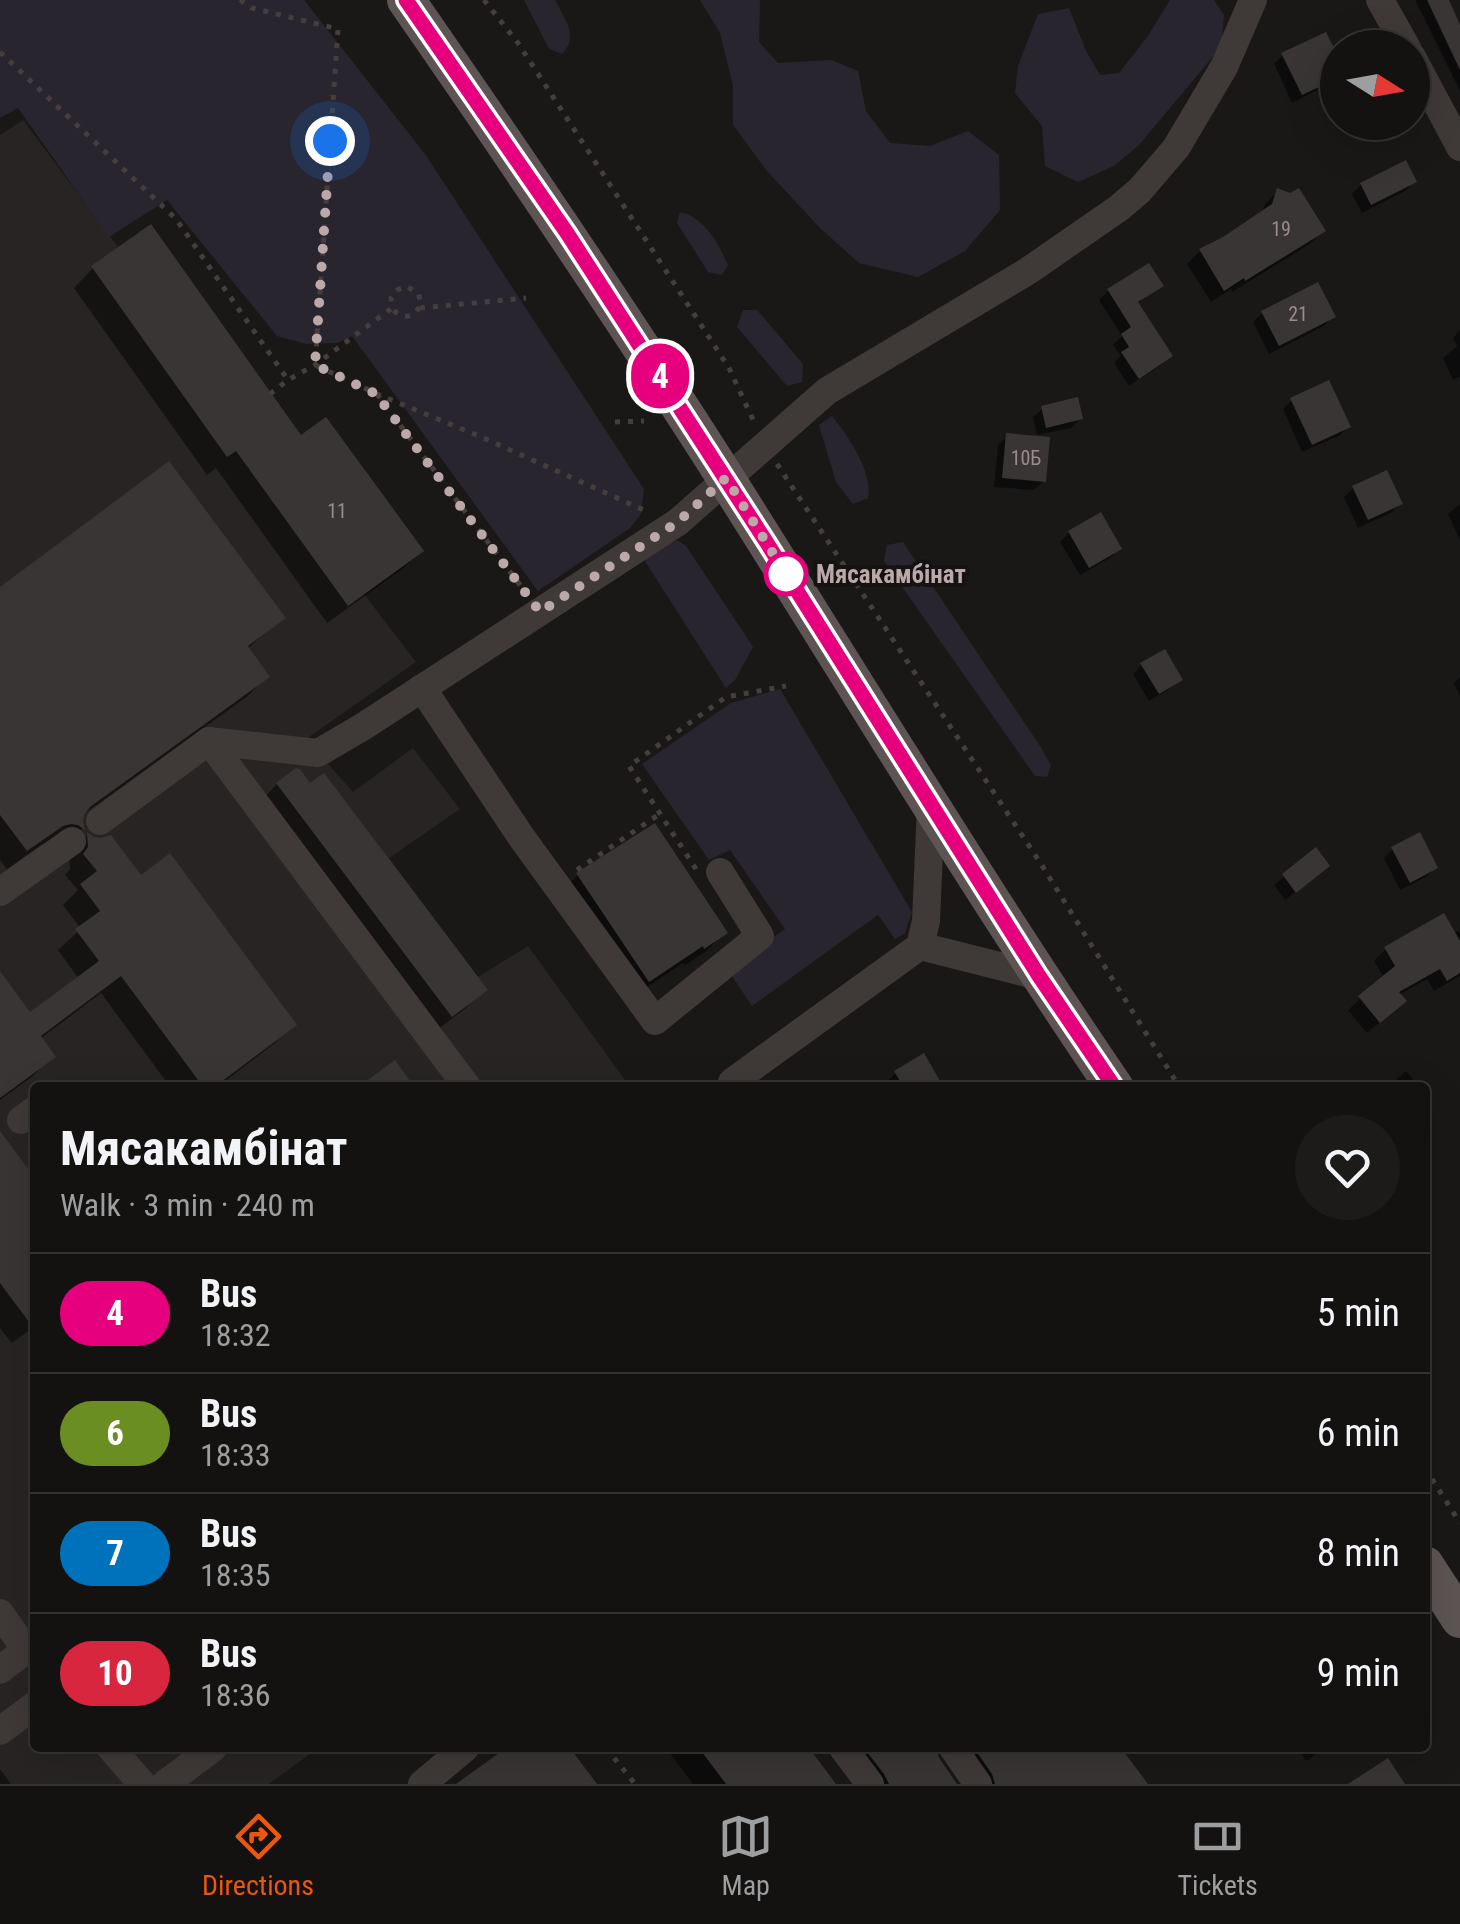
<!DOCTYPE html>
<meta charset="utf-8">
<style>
body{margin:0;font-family:"Roboto Condensed",sans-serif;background:#1d1b1a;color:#f1f3f6;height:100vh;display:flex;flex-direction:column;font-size:38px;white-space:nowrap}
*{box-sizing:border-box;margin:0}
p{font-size:32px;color:#9d9e9f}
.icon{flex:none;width:55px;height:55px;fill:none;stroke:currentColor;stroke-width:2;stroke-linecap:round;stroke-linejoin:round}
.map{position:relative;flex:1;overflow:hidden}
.sheet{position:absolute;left:30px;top:1082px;width:1400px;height:670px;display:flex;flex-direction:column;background:#141211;border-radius:10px;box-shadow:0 10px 40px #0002,0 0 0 2px #333231}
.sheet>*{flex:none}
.badge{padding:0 20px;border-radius:32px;font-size:35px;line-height:65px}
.needle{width:65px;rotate:101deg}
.controls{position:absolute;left:1320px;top:30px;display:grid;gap:20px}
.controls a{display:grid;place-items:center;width:110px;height:110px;border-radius:50%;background:#141211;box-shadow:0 10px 40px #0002,0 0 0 2px #333231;font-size:50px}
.you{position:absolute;width:50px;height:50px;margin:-25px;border:8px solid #fff;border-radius:50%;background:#1a73e8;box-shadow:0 0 0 15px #1a73e833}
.map>.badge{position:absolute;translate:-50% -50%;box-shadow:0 0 0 5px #fff}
.round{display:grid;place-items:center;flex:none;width:105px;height:105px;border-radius:52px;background:#1d1b1a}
.summary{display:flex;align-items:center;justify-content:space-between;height:170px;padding:0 30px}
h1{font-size:48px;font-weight:700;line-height:75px}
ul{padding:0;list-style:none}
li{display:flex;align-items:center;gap:30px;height:120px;padding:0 30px;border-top:2px solid #333231}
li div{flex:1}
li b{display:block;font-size:38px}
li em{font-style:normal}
li .badge{min-width:110px;font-weight:700;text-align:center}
.tabs{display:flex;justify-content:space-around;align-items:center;height:140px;border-top:2px solid #333231;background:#141211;font-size:28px;color:#9d9e9f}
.tabs a{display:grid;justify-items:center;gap:5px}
.tabs .selected{color:#ea580c}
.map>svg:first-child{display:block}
</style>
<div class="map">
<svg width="1460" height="1784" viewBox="0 0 1460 1784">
<rect width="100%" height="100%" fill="#1a1817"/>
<path fill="#272423" d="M 23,120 L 118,247 L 301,435 L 326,417 L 424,551 L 364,594 L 416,662 L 309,737 L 318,753 L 353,792 L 413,748 L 460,809 L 389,858 L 478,977 L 528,946 L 630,1087 L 35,1088 L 35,1748 L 318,1748 L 269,1784 L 0,1784 L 0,135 Z"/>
<g fill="#29252f">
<path d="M 0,0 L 304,0 L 425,154 L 644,489 L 641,514 L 630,528 L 538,591 L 352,336 L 337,343 L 306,344 L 277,336 L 167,200 L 109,237 L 18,108 L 0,118 Z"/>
<path d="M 524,0 L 555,0 C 564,19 580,36 562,54 L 549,49 Z"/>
<path d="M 700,0 L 760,0 L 759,42 L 778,63 L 831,60 L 858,71 L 866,111 L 890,143 L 930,146 L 968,131 L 999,155 L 1000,210 L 965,251 L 918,277 L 859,263 L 820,228 L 767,171 L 733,125 L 733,86 L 720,33 Z"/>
<path d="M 1170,0 L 1214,0 L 1224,15 L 1221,47 L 1139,145 L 1114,166 L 1078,182 L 1045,166 L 1042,126 L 1015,93 L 1018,66 L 1038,14 L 1069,8 L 1086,51 L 1100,75 L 1119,73 L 1148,36 Z"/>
<path d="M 680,212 C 705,218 718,243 728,265 L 722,275 L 708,272 L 677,223 Z"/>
<path d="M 743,310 L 757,310 L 803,364 L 802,382 L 787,386 L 737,327 Z"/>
<path d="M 832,416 C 848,436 873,472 868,498 L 853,504 L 836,482 L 819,425 Z"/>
<path d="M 669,540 L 679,541 L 686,546 L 753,647 L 735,680 L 726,688 L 643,558 Z"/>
<path d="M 903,542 L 1040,746 L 1051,765 L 1047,777 L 1035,776 L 884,561 L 887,545 Z"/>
<path d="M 780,689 L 912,912 L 905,933 L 895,939 L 878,915 L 752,1006 L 728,970 L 785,929 L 730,850 L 709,860 L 642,764 L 731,703 Z"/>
</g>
<g fill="#0007">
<path d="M 1415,0 L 1444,0 L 1460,33 L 1460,91 Z"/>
<path d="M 1283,55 L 1338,62 L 1338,79 L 1292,103 L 1274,64 Z"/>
<path d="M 1414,182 L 1405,191 L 1362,213 L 1352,194 L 1361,185 Z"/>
<path d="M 1278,191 L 1323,231 L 1310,244 L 1232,292 L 1231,289 L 1211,302 L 1187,264 L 1200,251 L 1262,214 L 1265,204 Z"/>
<path d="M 93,268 L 300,439 L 421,551 L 401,570 L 327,623 L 216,468 L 207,475 L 74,288 Z"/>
<path d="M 1160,286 L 1137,304 L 1170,355 L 1161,365 L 1129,386 L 1114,363 L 1121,356 L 1113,345 L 1122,336 L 1099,300 L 1108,291 Z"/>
<path d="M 1262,313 L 1333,317 L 1324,326 L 1269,354 L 1253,322 Z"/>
<path d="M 1460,330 L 1460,377 L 1453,380 L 1443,358 L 1457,346 L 1453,338 Z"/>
<path d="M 1292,400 L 1348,427 L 1339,436 L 1302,452 L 1283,409 Z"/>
<path d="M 1043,408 L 1081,418 L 1071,428 L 1037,435 L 1033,417 Z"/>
<path d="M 1007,436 L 1044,481 L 1034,490 L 994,487 L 998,445 Z"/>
<path d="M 1353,488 L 1400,503 L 1391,513 L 1358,528 L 1344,497 Z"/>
<path d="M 1460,504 L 1460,540 L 1448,514 Z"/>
<path d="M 1069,533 L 1119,549 L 1110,558 L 1080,575 L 1060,542 Z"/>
<path d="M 0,590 L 282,618 L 247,649 L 267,676 L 248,696 L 81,816 L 82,829 L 64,847 L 50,842 L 41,845 L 7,869 L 0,860 Z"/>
<path d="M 1142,665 L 1180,679 L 1171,688 L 1149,701 L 1133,674 Z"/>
<path d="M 1460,677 L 1460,696 L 1454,683 Z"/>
<path d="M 277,784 L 309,787 L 484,989 L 466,1008 L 432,1034 L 259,803 Z"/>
<path d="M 87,836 L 141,878 L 294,1024 L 275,1043 L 216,1088 L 171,1088 L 101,993 L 40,1039 L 52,1056 L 33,1076 L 0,1100 L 0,975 L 30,1015 L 79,979 L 58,950 L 81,929 L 63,905 L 78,890 L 65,875 L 70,869 L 69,854 Z"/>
<path d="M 1393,849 L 1435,868 L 1426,877 L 1400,890 L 1384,858 Z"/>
<path d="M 1316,851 L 1318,875 L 1285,900 L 1274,885 Z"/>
<path d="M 578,875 L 725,933 L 705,952 L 684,966 L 683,963 L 628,1000 L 559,894 Z"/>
<path d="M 1460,931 L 1460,976 L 1434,991 L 1427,979 L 1399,995 L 1391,1013 L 1367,1033 L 1348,1010 L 1384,978 L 1374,961 L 1386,949 Z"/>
<path d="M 1406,1071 L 1420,1088 L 1387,1088 Z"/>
<path d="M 896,1073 L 934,1088 L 890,1088 L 886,1082 Z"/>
<path d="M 0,1135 L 35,1182 L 35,1326 L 12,1343 L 0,1328 Z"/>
<path d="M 666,1748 L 805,1748 L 833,1784 L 693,1784 Z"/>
<path d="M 831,1748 L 1118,1748 L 1145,1784 L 968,1784 L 942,1751 L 931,1748 L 954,1784 L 859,1784 Z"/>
<path d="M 1298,1748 L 1327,1748 L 1306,1761 Z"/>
<path d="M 0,1769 L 11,1784 L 0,1784 Z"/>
</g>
<g fill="#393534">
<path d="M 1427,0 L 1449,0 L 1460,25 L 1460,70 Z"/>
<path d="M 1326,32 L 1338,56 L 1338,78 L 1302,95 L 1281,53 Z"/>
<path d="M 1406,160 L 1417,182 L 1371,205 L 1360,183 Z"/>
<path d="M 1277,188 L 1290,193 L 1299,188 L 1326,231 L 1245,281 L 1244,278 L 1224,291 L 1199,249 L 1223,237 L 1272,204 Z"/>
<path d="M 151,224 L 301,435 L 326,417 L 424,551 L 348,606 L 236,451 L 227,457 L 91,266 Z"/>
<path d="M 1149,263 L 1164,286 L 1138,302 L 1173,356 L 1139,379 L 1121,352 L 1129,347 L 1121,334 L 1131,327 L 1107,289 Z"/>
<path d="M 1318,282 L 1336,317 L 1279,346 L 1261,311 Z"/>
<path d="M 1329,380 L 1351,427 L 1312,445 L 1290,398 Z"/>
<path d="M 1078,397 L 1083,419 L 1046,428 L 1041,406 Z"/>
<path d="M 1006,433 L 1050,437 L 1046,482 L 1002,478 Z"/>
<path d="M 169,461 L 286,618 L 248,646 L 270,677 L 90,807 L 84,815 L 83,822 L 85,830 L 78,825 L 71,824 L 63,826 L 27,851 L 0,815 L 0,587 Z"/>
<path d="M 1387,470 L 1403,504 L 1368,520 L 1352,486 Z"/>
<path d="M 1101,512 L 1122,549 L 1089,568 L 1068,531 Z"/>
<path d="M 1165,649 L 1183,680 L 1159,694 L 1140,663 Z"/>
<path d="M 296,768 L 300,769 L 310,783 L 324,773 L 488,990 L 452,1017 L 276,783 Z"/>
<path d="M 655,823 L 728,933 L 704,949 L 703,946 L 649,982 L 576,873 Z"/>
<path d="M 87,832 L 94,837 L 101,838 L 111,835 L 141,875 L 170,853 L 297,1025 L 213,1088 L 204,1088 L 121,976 L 41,1036 L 56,1057 L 0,1098 L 0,971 L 30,1012 L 99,961 L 75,929 L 100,911 L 80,884 L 97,871 L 83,854 L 88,847 Z"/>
<path d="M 1420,832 L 1438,868 L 1410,883 L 1391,847 Z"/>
<path d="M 1316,847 L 1330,866 L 1296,893 L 1282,874 Z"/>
<path d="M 1444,913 L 1460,941 L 1460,973 L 1447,981 L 1440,969 L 1399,992 L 1407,1001 L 1380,1023 L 1358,996 L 1395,966 L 1384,947 Z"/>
<path d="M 924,1053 L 944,1088 L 904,1088 L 894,1071 Z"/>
<path d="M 395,1060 L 415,1088 L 357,1088 Z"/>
<path d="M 0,1131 L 35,1178 L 35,1330 L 0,1283 Z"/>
<path d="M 506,1748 L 570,1748 L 597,1784 L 456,1784 Z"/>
<path d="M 699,1748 L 809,1748 L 836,1784 L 726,1784 Z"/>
<path d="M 864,1748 L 936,1748 L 939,1758 L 957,1784 L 889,1784 L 884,1774 Z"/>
<path d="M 974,1748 L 1121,1748 L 1148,1784 L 995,1784 L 992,1774 Z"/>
<path d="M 1388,1758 L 1405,1784 L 1348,1784 Z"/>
</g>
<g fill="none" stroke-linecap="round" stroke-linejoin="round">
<g stroke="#463e3e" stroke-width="5" stroke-dasharray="5 8" stroke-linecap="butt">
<path d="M 240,0 L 252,8 L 338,29 L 315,365 L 377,394 L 479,436 L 646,511"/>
<path d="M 484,0 L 518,43 L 729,368 L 755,424"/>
<path d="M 0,52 L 176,219 L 288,380"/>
<path d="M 420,308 L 526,298"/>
<path d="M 270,394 L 288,380 L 315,365 L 392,308 L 391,298 L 397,290 L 406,286 L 418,293 L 421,303 C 416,318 401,321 392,308"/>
<path d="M 377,394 L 526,593"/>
<path d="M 615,422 L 644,421"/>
<path d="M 777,464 L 1043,867 L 1180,1088"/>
<path d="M 696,869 L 629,766 L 726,697 L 786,686"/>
<path d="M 577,870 L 661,813"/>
<path d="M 1425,1468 L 1460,1523"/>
<path d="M 606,1748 L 635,1784"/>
</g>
<g stroke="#3f3938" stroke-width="28">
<path d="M 1380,0 L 1407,48"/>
<path d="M 1412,57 L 1460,147"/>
<path d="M 422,688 L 522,838 L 655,1021 L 760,936 L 720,872"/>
<path d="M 209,741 L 468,1088"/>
<path d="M 100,821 L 209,741 L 318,753 L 364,726 L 678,522 L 827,391 L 1028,271 L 1119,208 L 1140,190 L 1176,148 L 1224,67 L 1253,0"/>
<path d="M 0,892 L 72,841"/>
<path d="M 920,946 L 1039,976"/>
<path d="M 730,1088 L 732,1082 L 920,946 L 926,921 L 931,804"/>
<path d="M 21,1120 L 35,1110"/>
<path d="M 0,1613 L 26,1650"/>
<path d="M 0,1670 L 35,1643"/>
<path d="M 0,1731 L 35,1705"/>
<path d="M 111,1748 L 142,1784"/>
<path d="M 843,1748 L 870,1784"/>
<path d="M 953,1748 L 978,1784"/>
<path d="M 165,1784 L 213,1748"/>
<path d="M 422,1784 L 465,1748"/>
</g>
<g stroke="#5e5454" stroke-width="38">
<path d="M 406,0 C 515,157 622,315 725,477 C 854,681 979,888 1115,1088"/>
<path d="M 1425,1565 L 1460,1619"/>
</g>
</g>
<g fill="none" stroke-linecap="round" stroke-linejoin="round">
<g stroke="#fff" stroke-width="22">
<path id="line" d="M 406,0 L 567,233 L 767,543 L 1039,976 L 1115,1088"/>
</g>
<use href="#line" stroke="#e6007e" stroke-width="15"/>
<path stroke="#bba8a9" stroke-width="10" stroke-dasharray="0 18" d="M 330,141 L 315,365 L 376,394 L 540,612 L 678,522 L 726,478 L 787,576 L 786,574"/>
</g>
<circle fill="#fff" stroke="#e6007e" stroke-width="5" cx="786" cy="574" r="20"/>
<g text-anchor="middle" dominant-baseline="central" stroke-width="8" stroke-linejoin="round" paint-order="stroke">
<g font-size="20" fill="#9a8b8c">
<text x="1281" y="229">19</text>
<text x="1298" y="314">21</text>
<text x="1026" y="458">10Б</text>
<text x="337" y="511">11</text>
</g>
<g font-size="25" font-weight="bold" fill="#bba8a9" stroke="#151312" text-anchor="start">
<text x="816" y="574">Мясакамбінат</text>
</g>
</g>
</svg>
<div class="controls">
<a><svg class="needle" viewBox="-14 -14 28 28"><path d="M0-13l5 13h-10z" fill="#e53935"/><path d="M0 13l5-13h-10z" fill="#9d9e9f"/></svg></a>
</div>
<div class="you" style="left:330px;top:141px"></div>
<b class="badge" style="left:660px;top:376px;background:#e6007e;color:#fff">4</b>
<section class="sheet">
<div class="summary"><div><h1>Мясакамбінат</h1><p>Walk · 3 min · 240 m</p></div><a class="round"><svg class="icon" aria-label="heart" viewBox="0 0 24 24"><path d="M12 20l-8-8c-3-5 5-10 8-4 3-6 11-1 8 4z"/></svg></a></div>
<ul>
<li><span class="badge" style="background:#e6007e;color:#fff">4</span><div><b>Bus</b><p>18:32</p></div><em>5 min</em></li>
<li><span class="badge" style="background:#6b8e23;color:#fff">6</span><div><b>Bus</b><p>18:33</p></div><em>6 min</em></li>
<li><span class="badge" style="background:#0072bc;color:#fff">7</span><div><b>Bus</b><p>18:35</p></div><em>8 min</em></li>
<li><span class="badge" style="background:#d7263d;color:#fff">10</span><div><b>Bus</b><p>18:36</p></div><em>9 min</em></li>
</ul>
</section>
</div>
<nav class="tabs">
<a class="selected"><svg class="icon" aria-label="directions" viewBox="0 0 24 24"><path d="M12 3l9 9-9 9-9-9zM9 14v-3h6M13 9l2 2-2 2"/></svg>Directions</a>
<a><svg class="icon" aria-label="map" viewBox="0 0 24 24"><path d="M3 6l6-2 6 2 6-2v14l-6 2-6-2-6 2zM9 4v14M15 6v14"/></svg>Map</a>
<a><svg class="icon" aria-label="tickets" viewBox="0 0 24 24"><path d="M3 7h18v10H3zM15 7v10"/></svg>Tickets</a>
</nav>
